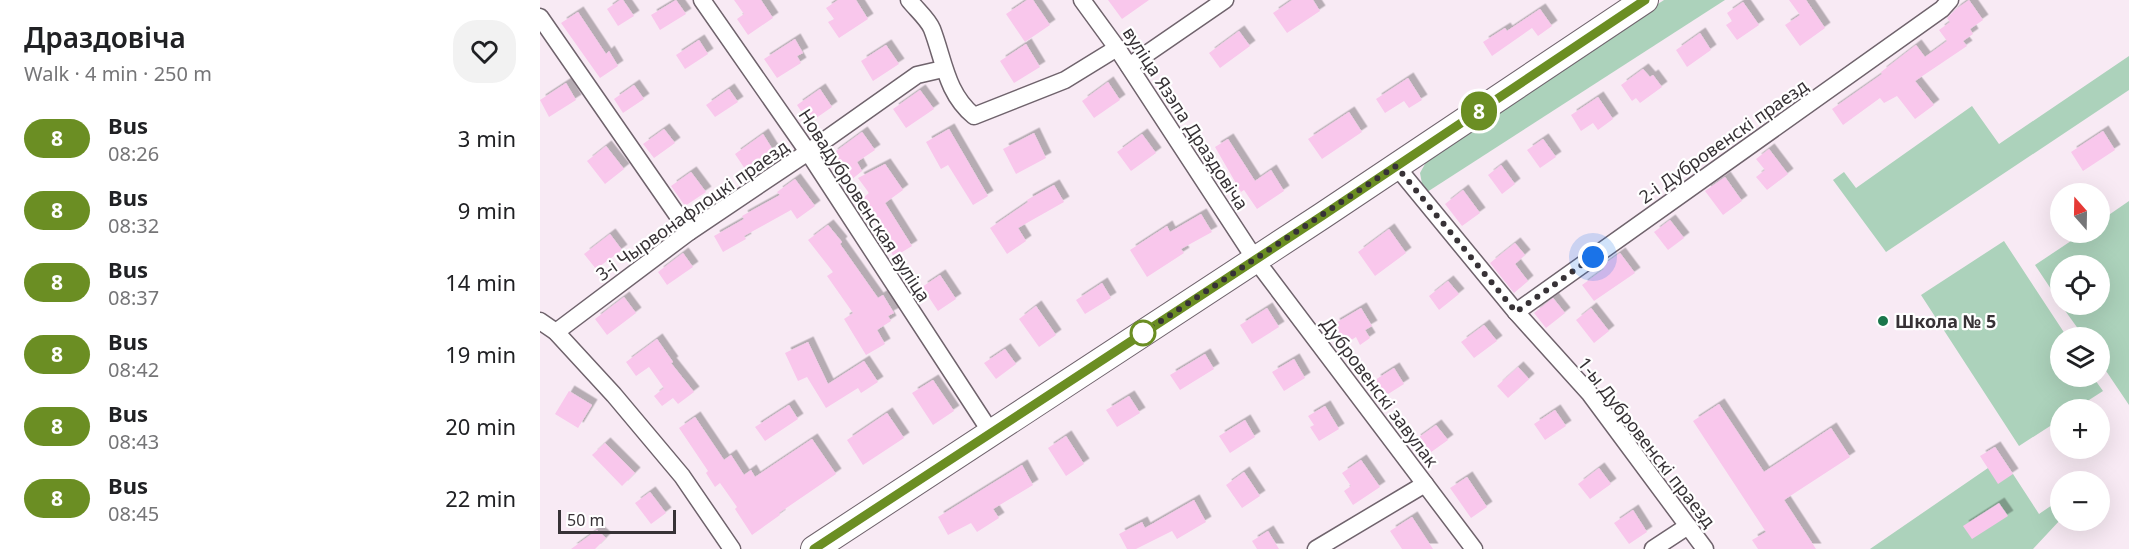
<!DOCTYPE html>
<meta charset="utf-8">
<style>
body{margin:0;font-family:"Noto Sans",sans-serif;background:#f2f2f2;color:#202124;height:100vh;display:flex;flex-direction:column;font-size:22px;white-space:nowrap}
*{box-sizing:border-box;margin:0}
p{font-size:20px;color:#757577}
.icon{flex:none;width:33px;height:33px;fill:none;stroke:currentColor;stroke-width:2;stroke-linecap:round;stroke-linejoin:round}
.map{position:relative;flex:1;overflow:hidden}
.sheet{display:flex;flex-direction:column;background:#fff;width:540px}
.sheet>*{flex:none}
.badge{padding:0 12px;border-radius:20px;font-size:21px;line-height:39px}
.needle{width:39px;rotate:340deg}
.controls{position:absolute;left:1510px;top:183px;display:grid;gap:12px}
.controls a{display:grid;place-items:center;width:60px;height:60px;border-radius:50%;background:#fff;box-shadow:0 6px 24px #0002;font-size:30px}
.scale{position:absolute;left:18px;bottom:15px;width:118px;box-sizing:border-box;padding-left:6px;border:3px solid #373236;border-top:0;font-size:16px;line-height:21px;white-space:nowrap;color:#373236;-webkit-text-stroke:4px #fff;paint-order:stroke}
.you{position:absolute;width:30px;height:30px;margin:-15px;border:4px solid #fff;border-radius:50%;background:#1a73e8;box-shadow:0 0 0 9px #1a73e833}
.map>.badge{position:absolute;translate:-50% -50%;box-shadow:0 0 0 3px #fff}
.round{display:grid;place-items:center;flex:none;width:63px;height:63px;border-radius:24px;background:#f2f2f2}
.overview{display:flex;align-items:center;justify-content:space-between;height:102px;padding:0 24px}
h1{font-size:28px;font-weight:600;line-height:45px}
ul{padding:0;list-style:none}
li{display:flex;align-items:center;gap:18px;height:72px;padding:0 24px}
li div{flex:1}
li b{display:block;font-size:22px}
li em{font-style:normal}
li .badge{min-width:66px;font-weight:700;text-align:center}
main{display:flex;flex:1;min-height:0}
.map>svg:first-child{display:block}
</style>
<main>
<section class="sheet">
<div class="overview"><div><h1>Драздовіча</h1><p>Walk · 4 min · 250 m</p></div><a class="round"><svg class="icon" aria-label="heart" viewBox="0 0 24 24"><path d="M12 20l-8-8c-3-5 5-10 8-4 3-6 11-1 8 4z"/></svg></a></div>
<ul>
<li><span class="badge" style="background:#6b8e23;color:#fff">8</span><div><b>Bus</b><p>08:26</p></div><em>3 min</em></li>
<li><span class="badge" style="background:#6b8e23;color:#fff">8</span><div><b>Bus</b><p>08:32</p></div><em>9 min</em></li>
<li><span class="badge" style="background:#6b8e23;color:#fff">8</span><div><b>Bus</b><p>08:37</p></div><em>14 min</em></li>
<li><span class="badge" style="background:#6b8e23;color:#fff">8</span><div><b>Bus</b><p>08:42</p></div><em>19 min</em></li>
<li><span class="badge" style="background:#6b8e23;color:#fff">8</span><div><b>Bus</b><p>08:43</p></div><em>20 min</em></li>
<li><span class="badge" style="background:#6b8e23;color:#fff">8</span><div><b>Bus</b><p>08:45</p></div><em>22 min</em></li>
</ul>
</section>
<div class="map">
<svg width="1589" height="549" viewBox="0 0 1589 549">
<defs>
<filter id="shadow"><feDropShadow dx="5.5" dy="-5.5" stdDeviation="0" flood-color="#0004"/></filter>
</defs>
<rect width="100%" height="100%" fill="#f8eaf4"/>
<g fill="#acd2bb">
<path d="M 1124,0 L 1185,0 L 884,194 L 880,173 L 891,153 Z"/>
<path d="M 1589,56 L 1589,90 L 1346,252 L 1293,180 L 1304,172 L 1316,188 L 1432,106 L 1459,144 Z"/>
<path d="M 1589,201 L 1589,405 L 1560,362 L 1560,338 L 1544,337 L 1521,305 L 1560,304 L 1560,266 L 1521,266 L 1521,304 L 1495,265 L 1543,233 L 1560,232 L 1560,221 Z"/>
<path d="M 1464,241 L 1527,337 L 1521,338 L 1521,376 L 1553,377 L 1563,391 L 1535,409 L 1521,410 L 1521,419 L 1479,446 L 1381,295 Z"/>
<path d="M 1448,468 L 1473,474 L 1499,514 L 1521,499 L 1521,519 L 1493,549 L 1330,549 Z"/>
</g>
<g fill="#f9c7ec" filter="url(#shadow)">
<path d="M 80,0 L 83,0 L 94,16 L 78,26 L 67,9 Z"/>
<path d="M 136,0 L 146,14 L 120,30 L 111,15 Z"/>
<path d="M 194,0 L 221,0 L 233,18 L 208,35 L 197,19 L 204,14 Z"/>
<path d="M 298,0 L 316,0 L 328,19 L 299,38 L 288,22 L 294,19 L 286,8 Z"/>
<path d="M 487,0 L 493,0 L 510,25 L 485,42 L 466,14 Z"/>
<path d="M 568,0 L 609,0 L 582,19 Z"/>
<path d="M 752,0 L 773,0 L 780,11 L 747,33 L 733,13 Z"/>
<path d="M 1249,0 L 1266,0 L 1285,28 L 1260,46 L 1245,25 L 1260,15 Z"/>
<path d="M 1429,0 L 1443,20 L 1430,29 L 1433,34 L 1423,41 L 1427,46 L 1375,81 L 1394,105 L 1375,119 L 1357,96 L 1344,103 L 1340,98 L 1303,125 L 1292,109 L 1342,74 L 1341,72 L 1376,45 L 1385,57 L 1407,41 L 1399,30 L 1410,22 L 1407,18 L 1416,9 Z"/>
<path d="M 1203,2 L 1219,25 L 1197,40 L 1186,25 L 1192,21 L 1187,13 Z"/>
<path d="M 1000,9 L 1012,26 L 998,36 L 992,28 L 952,56 L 943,42 L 965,28 L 967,31 Z"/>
<path d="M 38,12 L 66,54 L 69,51 L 78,66 L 60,78 L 21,23 Z"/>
<path d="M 699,31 L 710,46 L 680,68 L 669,53 Z"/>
<path d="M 1160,33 L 1171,50 L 1147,67 L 1136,50 Z"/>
<path d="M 255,39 L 263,53 L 257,56 L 261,63 L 237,78 L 224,59 Z"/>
<path d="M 159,40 L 168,54 L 145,69 L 136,55 Z"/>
<path d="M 486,44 L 500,67 L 474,83 L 460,61 Z"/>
<path d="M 346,45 L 359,64 L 333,81 L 321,61 Z"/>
<path d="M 1103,69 L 1110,77 L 1113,75 L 1122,87 L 1100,103 L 1096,98 L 1092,101 L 1081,85 Z"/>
<path d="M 868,78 L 882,100 L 869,108 L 864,101 L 845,113 L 836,99 Z"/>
<path d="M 568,82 L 580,100 L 554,118 L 542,101 Z"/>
<path d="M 26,83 L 36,100 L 9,117 L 0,100 Z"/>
<path d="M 94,85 L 104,99 L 83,113 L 74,99 Z"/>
<path d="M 189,89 L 198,102 L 175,117 L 166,105 Z"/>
<path d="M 280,89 L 292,107 L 269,123 L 257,105 Z"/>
<path d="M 380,90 L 394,109 L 366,128 L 353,109 Z"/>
<path d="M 1058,97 L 1073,119 L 1058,130 L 1053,123 L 1041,131 L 1031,115 Z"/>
<path d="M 809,112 L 822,132 L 782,159 L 768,139 Z"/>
<path d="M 124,129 L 135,143 L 114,158 L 103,144 Z"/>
<path d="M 409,129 L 448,196 L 433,205 L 408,165 L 401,169 L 386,142 Z"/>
<path d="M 1563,131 L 1575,150 L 1543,171 L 1531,152 Z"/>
<path d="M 322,132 L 335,150 L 317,162 L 322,171 L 311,180 L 292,154 Z"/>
<path d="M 494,133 L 506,158 L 476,174 L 463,149 Z"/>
<path d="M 223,134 L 233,150 L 205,169 L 195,154 Z"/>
<path d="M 602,134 L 616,153 L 591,171 L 577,152 Z"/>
<path d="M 688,139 L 715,181 L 731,170 L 744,191 L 717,209 L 704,190 L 701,192 L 675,147 Z"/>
<path d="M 1003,139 L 1016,157 L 1000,168 L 987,150 Z"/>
<path d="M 66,146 L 84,169 L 65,184 L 47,161 Z"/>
<path d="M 1229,149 L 1248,174 L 1227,190 L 1216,177 L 1225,170 L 1216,159 Z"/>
<path d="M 345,164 L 363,190 L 345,203 L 372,246 L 354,257 L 338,232 L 344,228 L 323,198 L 329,193 L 318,178 Z"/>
<path d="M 961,165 L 975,184 L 962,194 L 948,175 Z"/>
<path d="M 151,172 L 166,192 L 145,206 L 131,186 Z"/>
<path d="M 1185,177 L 1202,201 L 1183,215 L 1165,191 Z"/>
<path d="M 255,179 L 275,206 L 257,219 L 251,210 L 204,236 L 206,239 L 183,252 L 174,236 L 204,219 L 202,216 L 240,195 L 237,192 Z"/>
<path d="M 514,185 L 524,202 L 478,228 L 486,241 L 467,254 L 450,228 L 488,202 L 487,200 Z"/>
<path d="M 923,190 L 940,213 L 922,226 L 905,204 Z"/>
<path d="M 661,214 L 672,232 L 641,249 L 644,253 L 607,277 L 590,250 L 627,226 L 630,232 Z"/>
<path d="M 1130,220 L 1144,238 L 1128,250 L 1114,232 Z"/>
<path d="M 288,225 L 302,242 L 300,244 L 338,298 L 343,295 L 354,313 L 348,316 L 351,321 L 337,330 L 345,344 L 326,355 L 304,319 L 313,313 L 287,276 L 293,272 L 268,240 Z"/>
<path d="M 849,229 L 866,253 L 835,276 L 818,252 Z"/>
<path d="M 70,234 L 82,250 L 56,269 L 44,254 Z"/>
<path d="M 975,243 L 985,255 L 975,264 L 988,281 L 974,293 L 950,263 Z"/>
<path d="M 143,253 L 153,267 L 127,285 L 118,272 Z"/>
<path d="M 1080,253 L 1095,273 L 1054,301 L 1042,285 L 1064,269 L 1062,266 Z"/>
<path d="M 400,275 L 416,299 L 398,311 L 382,287 Z"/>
<path d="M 908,281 L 919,294 L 899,310 L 889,296 Z"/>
<path d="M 562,283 L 571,298 L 545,314 L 536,300 Z"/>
<path d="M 84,297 L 96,313 L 67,335 L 55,319 Z"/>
<path d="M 1013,298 L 1025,313 L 1006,328 L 994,313 Z"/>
<path d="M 496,306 L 516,335 L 499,347 L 479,319 Z"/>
<path d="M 727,308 L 739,327 L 712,344 L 700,325 Z"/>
<path d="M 821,308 L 832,326 L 825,330 L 830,338 L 820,345 L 816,337 L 805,344 L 794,324 Z"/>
<path d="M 1051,308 L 1069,331 L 1054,343 L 1036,320 Z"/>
<path d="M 944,325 L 957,341 L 934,358 L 921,342 Z"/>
<path d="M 117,339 L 133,362 L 131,363 L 154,392 L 138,404 L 133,398 L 122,406 L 114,396 L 124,388 L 109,367 L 96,376 L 86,362 Z"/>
<path d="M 268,342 L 288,384 L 324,361 L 338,382 L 321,393 L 318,388 L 286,408 L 267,377 L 258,381 L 245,353 Z"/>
<path d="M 465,349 L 476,364 L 456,379 L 444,363 Z"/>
<path d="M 665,354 L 674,369 L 640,390 L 630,375 Z"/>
<path d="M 754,359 L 765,378 L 744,391 L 732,372 Z"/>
<path d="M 978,367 L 989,379 L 968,398 L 957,386 Z"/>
<path d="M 854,368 L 864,384 L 845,396 L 835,380 Z"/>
<path d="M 393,380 L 414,411 L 393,425 L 372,393 Z"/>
<path d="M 29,391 L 52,405 L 38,428 L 15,414 Z"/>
<path d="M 589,396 L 600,413 L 577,427 L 566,410 Z"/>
<path d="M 1179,404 L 1224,472 L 1291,428 L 1310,457 L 1244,500 L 1276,549 L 1218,549 L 1212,540 L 1226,532 L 1153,421 Z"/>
<path d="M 249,405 L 258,419 L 225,441 L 215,427 Z"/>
<path d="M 785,406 L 799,429 L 779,441 L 770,427 L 774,425 L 768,416 Z"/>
<path d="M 1015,410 L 1026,426 L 1005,440 L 994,424 Z"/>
<path d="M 347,413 L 364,438 L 323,465 L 307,440 Z"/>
<path d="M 155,417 L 184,460 L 191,455 L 204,475 L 211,470 L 215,477 L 272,439 L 296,474 L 239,513 L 240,515 L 212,535 L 195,509 L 197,507 L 180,483 L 175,487 L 166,473 L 168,471 L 139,428 Z"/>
<path d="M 705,420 L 715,437 L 690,453 L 679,436 Z"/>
<path d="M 896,425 L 908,440 L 887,455 L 875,440 Z"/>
<path d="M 526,436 L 544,464 L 526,476 L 508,448 Z"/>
<path d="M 65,443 L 95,473 L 82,486 L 52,455 Z"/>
<path d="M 1455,447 L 1473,474 L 1458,484 L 1440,456 Z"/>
<path d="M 821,460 L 840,487 L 813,505 L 804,491 L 811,486 L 802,473 Z"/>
<path d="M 482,465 L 493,485 L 453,509 L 459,518 L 437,532 L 431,523 L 408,535 L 398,517 Z"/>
<path d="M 1059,468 L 1071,484 L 1050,499 L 1038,484 Z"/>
<path d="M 704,472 L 720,496 L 702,508 L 686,485 Z"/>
<path d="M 927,477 L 947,507 L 931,518 L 910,488 Z"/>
<path d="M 110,492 L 126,513 L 111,524 L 95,503 Z"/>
<path d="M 654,500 L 666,522 L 637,539 L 632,531 L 596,549 L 587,549 L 579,534 L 602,522 L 605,528 Z"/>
<path d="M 1459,503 L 1468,516 L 1432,539 L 1423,526 Z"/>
<path d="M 1093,510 L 1107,532 L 1089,544 L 1074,523 Z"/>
<path d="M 872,517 L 893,549 L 862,549 L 850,531 Z"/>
<path d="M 57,530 L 66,538 L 55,549 L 31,549 Z"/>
<path d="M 728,531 L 739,549 L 717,549 L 712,541 Z"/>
</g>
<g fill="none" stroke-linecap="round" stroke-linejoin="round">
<g stroke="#6f636c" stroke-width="19">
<g id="street">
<path d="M 162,0 L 268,152 L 452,434"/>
<path d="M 369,0 C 376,9 388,19 392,29 C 404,60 406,93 434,116 L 525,80 L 577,48"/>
<path d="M 542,0 L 577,48 L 715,259 L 934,549"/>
<path d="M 0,17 L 149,232"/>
<path d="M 589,66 L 685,0"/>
<path d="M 856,166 L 976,312 L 1050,394 L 1165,549"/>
<path d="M 976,312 L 1402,9 L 1410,0"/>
<path d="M 0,321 L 16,332 L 74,395 L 142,476 L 192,549"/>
<path d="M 16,332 L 149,232 L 268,152 L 377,75 L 403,69"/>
<path d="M 776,549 L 885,484"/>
<path d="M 1113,549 L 1148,526"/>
</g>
</g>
<g stroke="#6f636c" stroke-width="28">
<path id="primary" d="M 274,549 L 782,216 L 1105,0"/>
</g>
<use href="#street" stroke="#fff" stroke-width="16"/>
<use href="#primary" stroke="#fff" stroke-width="26"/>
</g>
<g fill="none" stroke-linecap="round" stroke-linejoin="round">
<g stroke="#fff" stroke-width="14">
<path id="line" d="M 274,549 L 782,216 L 1105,0"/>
</g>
<use href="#line" stroke="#6b8e23" stroke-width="9"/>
<path stroke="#373236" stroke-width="6" stroke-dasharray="0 10.8" d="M 603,333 L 856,166 L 976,312 L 1053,257"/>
</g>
<circle fill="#1a764b" stroke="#fff" stroke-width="2" cx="1343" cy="321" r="6"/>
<circle fill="#fff" stroke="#6b8e23" stroke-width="3" cx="603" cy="333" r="12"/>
<g text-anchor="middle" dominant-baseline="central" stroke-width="4.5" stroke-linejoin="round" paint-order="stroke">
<g font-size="18" fill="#373236" stroke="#fff">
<text transform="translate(646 118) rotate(57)">вуліца Язэпа Драздовіча</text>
<text transform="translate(1183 141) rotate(-35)">2-і Дубровенскі праезд</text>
<text transform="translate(325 205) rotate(57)">Новадубровенская вуліца</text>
<text transform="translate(152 210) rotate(-35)">3-і Чырвонафлоцкі праезд</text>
<text transform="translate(840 392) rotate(53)">Дубровенскі завулак</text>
<text transform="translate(1107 442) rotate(52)">1-ы Дубровенскі праезд</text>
</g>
<g font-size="18" font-weight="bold" fill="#373236" stroke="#fff" text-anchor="start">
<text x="1355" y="321">Школа № 5</text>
</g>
</g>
</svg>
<div class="controls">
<a><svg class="needle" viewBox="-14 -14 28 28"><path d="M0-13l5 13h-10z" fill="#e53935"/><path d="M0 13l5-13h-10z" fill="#757577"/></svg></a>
<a><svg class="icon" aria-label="locate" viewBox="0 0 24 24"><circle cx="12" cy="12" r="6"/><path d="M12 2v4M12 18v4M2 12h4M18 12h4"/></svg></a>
<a><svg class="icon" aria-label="layers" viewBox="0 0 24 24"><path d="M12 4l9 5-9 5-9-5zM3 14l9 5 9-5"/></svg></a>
<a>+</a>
<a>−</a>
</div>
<div class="scale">50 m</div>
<div class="you" style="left:1053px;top:257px"></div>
<b class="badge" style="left:939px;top:111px;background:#6b8e23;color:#fff">8</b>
</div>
</main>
